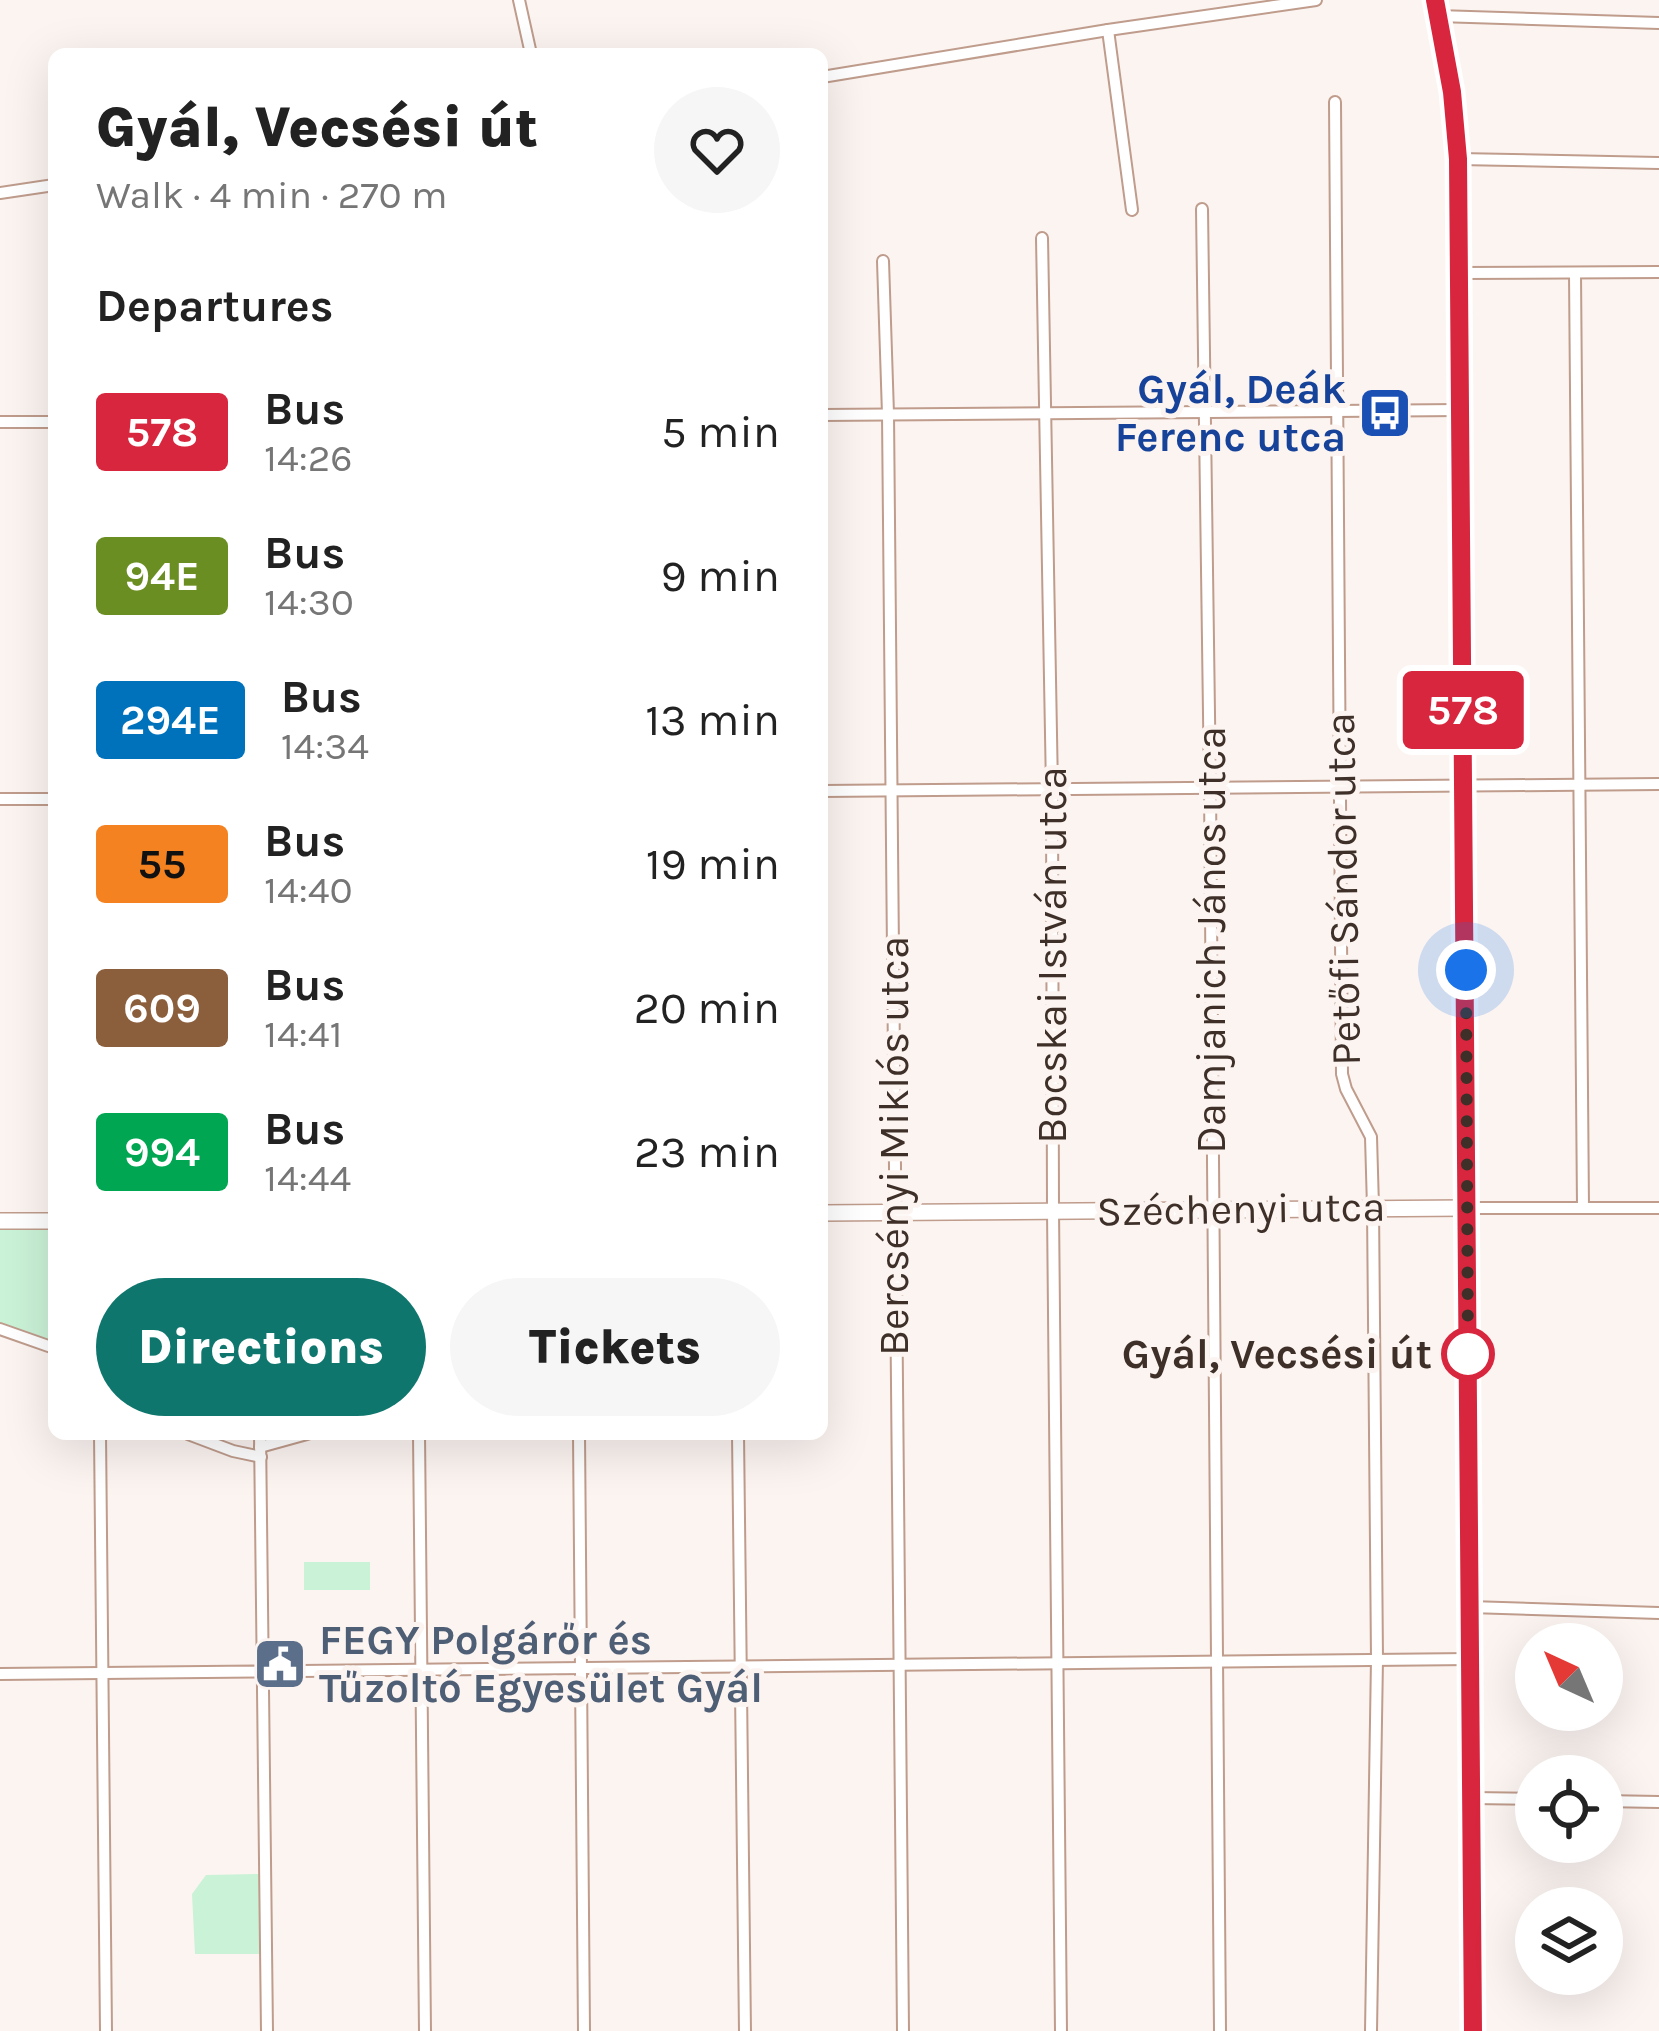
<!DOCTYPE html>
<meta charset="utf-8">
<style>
body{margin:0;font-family:Karla,sans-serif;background:#f6f6f6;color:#222;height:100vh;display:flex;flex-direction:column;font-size:45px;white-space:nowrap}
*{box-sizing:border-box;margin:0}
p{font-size:39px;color:#767676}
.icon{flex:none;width:66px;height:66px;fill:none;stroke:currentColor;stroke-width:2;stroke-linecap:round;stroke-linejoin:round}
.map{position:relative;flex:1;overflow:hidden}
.drawer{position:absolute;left:48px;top:48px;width:780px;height:1392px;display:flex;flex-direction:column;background:#fff;border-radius:18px;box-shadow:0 12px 48px #0002}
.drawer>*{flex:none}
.badge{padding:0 24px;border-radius:9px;font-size:42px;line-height:78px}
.needle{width:78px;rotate:316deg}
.tools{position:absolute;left:1515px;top:1623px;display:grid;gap:24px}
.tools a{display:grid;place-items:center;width:108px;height:108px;border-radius:50%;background:#fff;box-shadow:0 12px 48px #0002;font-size:60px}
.you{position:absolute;width:60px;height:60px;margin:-30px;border:9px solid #fff;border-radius:50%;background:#1a73e8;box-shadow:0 0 0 18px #1a73e833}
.map>.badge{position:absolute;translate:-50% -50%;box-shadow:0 0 0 6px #fff}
h2{padding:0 48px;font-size:45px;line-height:108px}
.round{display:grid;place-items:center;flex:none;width:126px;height:126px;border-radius:63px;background:#f6f6f6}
.overview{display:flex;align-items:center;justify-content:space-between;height:204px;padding:0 48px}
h1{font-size:57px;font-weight:800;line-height:90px}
.cta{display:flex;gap:24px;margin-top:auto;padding:24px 48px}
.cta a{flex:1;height:138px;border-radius:72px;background:#0f766e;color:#fff;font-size:48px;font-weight:800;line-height:138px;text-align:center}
.cta a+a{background:#f6f6f6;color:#222}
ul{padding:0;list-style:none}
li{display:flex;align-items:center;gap:36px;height:144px;padding:0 48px}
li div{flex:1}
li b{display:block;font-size:45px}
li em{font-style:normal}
li .badge{min-width:132px;font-weight:700;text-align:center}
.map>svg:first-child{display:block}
</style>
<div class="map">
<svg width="1659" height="2031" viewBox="0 0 1659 2031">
<rect width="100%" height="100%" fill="#fcf4f1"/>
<g fill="#caf2d7">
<path d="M 0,1227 L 54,1227 L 54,1344 L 0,1325 Z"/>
<rect x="304" y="1562" width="66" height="28"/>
<path d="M 259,1874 L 259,1954 L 195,1954 L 192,1894 L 206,1875 Z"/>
</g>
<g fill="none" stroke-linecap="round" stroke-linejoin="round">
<g stroke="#bf9c8c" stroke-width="14">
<g id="street">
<path d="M 519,0 L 531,54"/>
<path d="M 1438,16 L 1659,23"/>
<path d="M 1108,30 L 1132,210"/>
<path d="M 822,77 L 1108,30 L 1316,0"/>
<path d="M 1335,102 L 1342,1074 L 1346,1089 L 1371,1137 L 1373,1207 L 1377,1659 L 1371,2031"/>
<path d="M 1458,159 L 1659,163"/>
<path d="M 0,193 L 54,185"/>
<path d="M 1202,209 L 1210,786 L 1220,2031"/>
<path d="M 1042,238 L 1052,789 L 1053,1210 L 1061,2031"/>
<path d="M 883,261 L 888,414 L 903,2031"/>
<path d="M 1460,273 L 1659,272"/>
<path d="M 1575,274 L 1583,1207"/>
<path d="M 822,415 L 1461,410"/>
<path d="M 0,422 L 54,422"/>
<path d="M 822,791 L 1659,784"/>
<path d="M 0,799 L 54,799"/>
<path d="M 1467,1208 L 1659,1208"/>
<path d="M 0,1329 L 54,1348"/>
<path d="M 100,1434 L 106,2031"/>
<path d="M 188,1434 L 233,1451 L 261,1457"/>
<path d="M 260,1434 L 267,2031"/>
<path d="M 419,1434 L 425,2031"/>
<path d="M 579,1434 L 584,2031"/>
<path d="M 738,1434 L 745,2031"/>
<path d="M 260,1447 L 307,1434"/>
<path d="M 1470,1607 L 1659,1613"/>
<path d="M 0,1674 L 1471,1659"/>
<path d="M 1472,1798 L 1536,1799"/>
<path d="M 1602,1801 L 1659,1802"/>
</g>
</g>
<g stroke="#bf9c8c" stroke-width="18">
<g id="secondary">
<path d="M 1435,0 L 1452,92 L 1458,159 L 1473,2031"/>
<path d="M 822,1213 L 1467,1208"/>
<path d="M 0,1221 L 54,1221"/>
</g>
</g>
<use href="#street" stroke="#fff" stroke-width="10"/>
<use href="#secondary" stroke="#fff" stroke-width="15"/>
</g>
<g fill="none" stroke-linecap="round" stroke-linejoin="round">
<g stroke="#fff" stroke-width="27">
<path id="line" d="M 1435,0 L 1452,92 L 1458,159 L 1473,2031"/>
</g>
<use href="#line" stroke="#d7263d" stroke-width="18"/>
<path stroke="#3e3029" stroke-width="12" stroke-dasharray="0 21.6" d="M 1466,970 L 1468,1361 L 1468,1354"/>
</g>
<defs>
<g id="bus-square" transform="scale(2.7)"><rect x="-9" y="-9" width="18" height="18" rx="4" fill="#1a4fb4" stroke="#fcf4f1"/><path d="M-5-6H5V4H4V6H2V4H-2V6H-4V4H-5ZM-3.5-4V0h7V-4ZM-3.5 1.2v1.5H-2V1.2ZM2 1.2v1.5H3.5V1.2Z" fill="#fff"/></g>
<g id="civic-square" transform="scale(2.7)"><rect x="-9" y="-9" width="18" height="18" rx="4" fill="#5c6f8a" stroke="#fcf4f1"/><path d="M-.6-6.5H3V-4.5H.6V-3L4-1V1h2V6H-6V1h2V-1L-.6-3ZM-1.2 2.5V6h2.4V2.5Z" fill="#fff"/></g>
</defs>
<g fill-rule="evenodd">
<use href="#bus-square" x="1385" y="413"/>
<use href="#civic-square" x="280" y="1664"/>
</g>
<circle fill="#fff" stroke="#d7263d" stroke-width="6" cx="1468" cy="1354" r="24"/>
<g text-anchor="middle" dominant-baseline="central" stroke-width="10" stroke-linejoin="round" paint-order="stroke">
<g font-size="42" font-weight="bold" fill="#164399" stroke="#fcf4f1" text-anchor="end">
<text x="1346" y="389">Gyál, Deák<tspan x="1346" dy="48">Ferenc utca</tspan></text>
</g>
<g font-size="42" fill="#3e3029" stroke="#fcf4f1">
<text transform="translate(1343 889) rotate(-91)">Petőfi Sándor utca</text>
<text transform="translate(1211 940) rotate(-90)">Damjanich János utca</text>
<text transform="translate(1052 955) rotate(-90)">Bocskai István utca</text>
<text transform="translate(894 1146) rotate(-90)">Bercsényi Miklós utca</text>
<text transform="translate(1241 1209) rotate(-1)">Széchenyi utca</text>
</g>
<g font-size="42" font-weight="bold" fill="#3e3029" stroke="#fcf4f1" text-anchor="end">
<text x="1432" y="1354">Gyál, Vecsési út</text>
</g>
<g font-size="42" font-weight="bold" fill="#4e5e75" stroke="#fcf4f1" text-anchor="start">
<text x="319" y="1640">FEGY Polgárőr és<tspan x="319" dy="48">Tűzoltó Egyesület Gyál</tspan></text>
</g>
</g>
</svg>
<div class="tools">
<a><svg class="needle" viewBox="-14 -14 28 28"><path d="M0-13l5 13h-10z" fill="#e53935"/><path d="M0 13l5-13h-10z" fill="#767676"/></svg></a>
<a><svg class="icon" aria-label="locate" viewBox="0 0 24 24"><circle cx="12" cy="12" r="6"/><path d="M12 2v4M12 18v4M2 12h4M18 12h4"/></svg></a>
<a><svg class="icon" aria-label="layers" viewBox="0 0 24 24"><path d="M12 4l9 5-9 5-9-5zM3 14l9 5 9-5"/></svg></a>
</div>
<div class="you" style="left:1466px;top:970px"></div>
<b class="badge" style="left:1463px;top:710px;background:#d7263d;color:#fff">578</b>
<section class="drawer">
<div class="overview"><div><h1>Gyál, Vecsési út</h1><p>Walk · 4 min · 270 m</p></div><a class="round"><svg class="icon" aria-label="heart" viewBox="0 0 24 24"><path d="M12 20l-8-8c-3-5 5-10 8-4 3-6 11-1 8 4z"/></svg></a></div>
<h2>Departures</h2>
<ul>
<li><span class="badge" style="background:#d7263d;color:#fff">578</span><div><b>Bus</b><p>14:26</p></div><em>5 min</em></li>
<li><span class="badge" style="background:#6b8e23;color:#fff">94E</span><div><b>Bus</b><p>14:30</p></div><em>9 min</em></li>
<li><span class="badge" style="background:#0072bc;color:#fff">294E</span><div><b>Bus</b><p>14:34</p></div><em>13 min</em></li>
<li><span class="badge" style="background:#f58220;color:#111">55</span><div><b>Bus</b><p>14:40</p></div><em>19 min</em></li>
<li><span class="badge" style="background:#8b5e3c;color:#fff">609</span><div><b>Bus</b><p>14:41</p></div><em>20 min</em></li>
<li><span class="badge" style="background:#00a651;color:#fff">994</span><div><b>Bus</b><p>14:44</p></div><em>23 min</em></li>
</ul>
<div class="cta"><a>Directions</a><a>Tickets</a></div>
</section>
</div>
